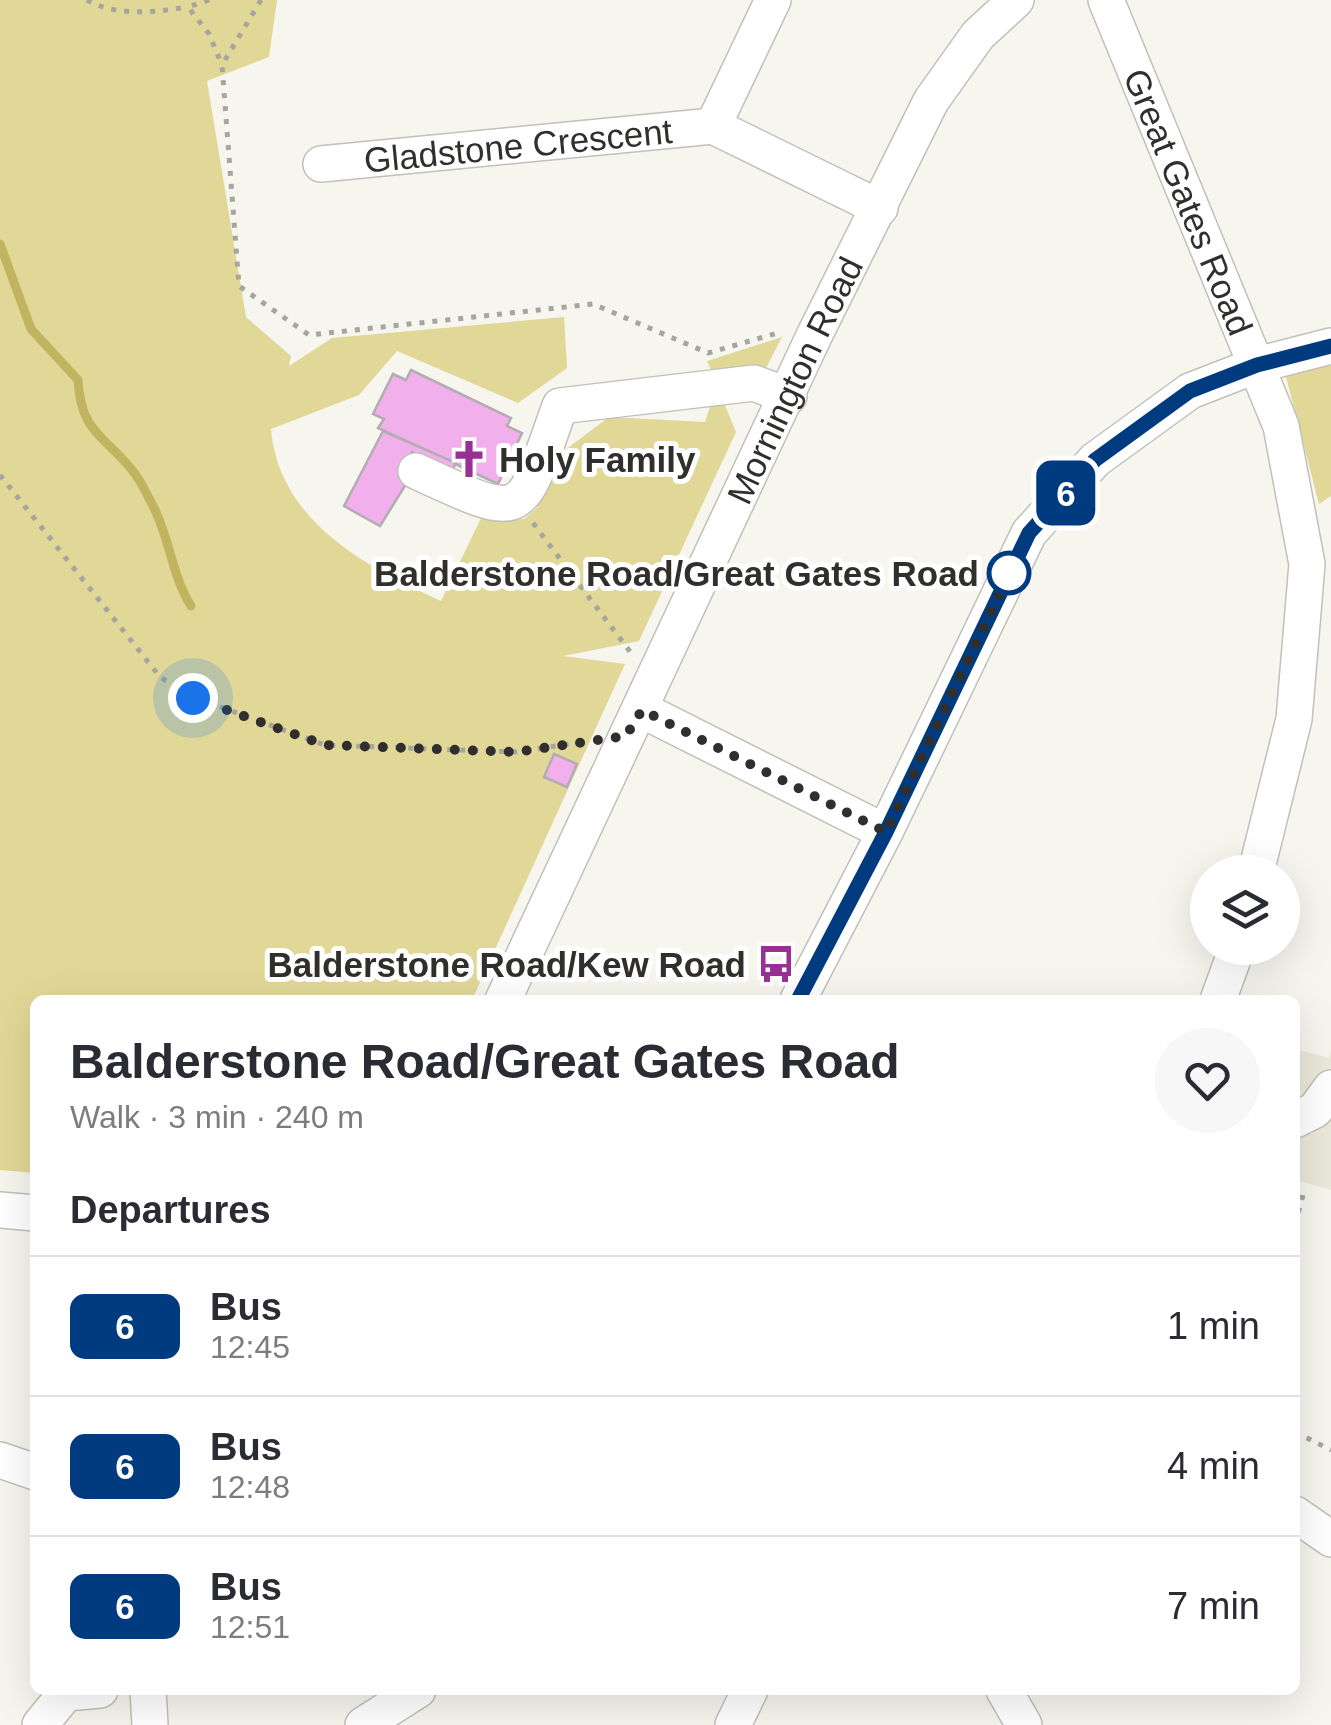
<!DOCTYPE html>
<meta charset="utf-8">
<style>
body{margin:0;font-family:Helvetica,sans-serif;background:#f7f7f7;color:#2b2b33;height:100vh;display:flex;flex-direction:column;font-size:38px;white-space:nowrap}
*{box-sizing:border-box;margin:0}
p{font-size:32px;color:#7c7c81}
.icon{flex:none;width:55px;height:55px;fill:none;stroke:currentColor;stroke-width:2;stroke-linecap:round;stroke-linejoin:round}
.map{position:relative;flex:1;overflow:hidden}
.details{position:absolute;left:30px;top:995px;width:1270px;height:700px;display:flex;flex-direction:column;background:#fff;border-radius:15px;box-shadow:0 10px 40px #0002}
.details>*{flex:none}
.badge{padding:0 20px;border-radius:15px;font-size:35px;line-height:65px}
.buttons{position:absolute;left:1190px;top:855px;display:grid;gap:20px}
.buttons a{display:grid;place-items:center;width:110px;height:110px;border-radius:50%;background:#fff;box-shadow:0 10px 40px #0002;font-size:50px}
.you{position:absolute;width:50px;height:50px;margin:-25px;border:8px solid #fff;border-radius:50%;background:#1a73e8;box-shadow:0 0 0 15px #1a73e833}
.map>.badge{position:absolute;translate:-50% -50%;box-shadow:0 0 0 5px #fff}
h2{padding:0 40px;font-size:38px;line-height:90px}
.round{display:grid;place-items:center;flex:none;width:105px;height:105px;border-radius:52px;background:#f7f7f7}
.head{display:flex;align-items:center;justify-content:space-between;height:170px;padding:0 40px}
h1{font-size:48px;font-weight:700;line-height:75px}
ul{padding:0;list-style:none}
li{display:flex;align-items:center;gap:30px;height:140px;padding:0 40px;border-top:2px solid #e1e1e2}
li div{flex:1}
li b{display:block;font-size:38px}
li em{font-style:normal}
li .badge{min-width:110px;font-weight:700;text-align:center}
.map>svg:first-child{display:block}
</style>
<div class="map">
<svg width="1331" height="1725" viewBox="0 0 1331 1725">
<rect width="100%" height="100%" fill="#f6f5ee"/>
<path fill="#eae8da" d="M 1295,1049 L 1329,1058 L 1331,1051 L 1331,1190 L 1295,1180 Z"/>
<g fill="#e1d897">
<path d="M 0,0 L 277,0 L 269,57 L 207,81 L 246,317 L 291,356 L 289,366 L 332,338 L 564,317 L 567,368 L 518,403 L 397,351 L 359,395 L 271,429 C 279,522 367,567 441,601 L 482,516 L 524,519 L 537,508 L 565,450 L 609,417 L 705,422 L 712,401 L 722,398 L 736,432 L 639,641 L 563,656 L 625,664 L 472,1000 L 35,1000 L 35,1173 L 0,1170 Z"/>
<path d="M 782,337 L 766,368 L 715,379 L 707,361 Z"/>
<path d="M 1331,360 L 1331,496 L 1319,504 L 1284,369 Z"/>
</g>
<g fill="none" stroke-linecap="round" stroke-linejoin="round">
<path stroke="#c1b460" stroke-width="9" d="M 0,244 L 31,329 L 78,380 C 81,433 103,434 132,470 C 140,479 146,493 152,504 C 170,537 171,574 191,606"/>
</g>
<g fill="#f1b0eb" stroke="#b2adb2" stroke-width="2.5">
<path d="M 411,370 L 511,418 L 507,426 L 522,433 L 498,484 L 378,428 L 384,419 L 373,414 L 393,374 L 406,380 Z"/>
<path d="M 383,431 L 456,463 L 451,472 L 412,452 L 400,477 L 408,481 L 380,526 L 344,506 Z"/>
<path d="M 554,754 L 577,764 L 567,787 L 544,777 Z"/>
</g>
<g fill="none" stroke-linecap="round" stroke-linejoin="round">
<g stroke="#c1c0b9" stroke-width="38">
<g id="minor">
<path id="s1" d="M 1106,0 L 1281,426 L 1307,564 L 1294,719 L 1256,872"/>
<path d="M 713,126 L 880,208"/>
<path id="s2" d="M 321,164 L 713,126 L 773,0"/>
<path d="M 416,471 C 528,523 519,520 560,406 L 754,383 L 789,396"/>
<path d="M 642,710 L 885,832"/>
<path id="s3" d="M 503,1000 L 814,336 L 931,101 L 978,35 L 1016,0"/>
<path d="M 798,1000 L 885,832 L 1029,533 L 1095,460 L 1190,391 L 1257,365 L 1331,346"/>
<path d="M 1218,1000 L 1237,948"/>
<path d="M 1295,1120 L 1315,1110 L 1331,1088"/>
<path d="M 0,1210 L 35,1213"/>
<path d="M 0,1460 L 35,1472"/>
<path d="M 1295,1514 L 1331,1539"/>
<path d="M 148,1690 L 150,1725"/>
<path d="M 1004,1690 L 1024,1725"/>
<path d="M 40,1725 L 66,1693 L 100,1690"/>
<path d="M 363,1725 L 418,1690"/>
<path d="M 733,1725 L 750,1690"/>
</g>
</g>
<g stroke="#a6a5a0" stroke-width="5" stroke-dasharray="5 8" stroke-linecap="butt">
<path d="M 87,0 C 116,17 157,12 188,7"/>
<path d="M 209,0 L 188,7 L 209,34 L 222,65"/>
<path d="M 261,0 L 222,65 L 239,286 L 309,335 L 593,304 L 708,353 L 781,332"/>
<path d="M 0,475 L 160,677 L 193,697 L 325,745 L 516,752 L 589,741"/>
<path d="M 533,523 L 631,653"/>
<path d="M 1295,1225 L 1303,1195"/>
<path d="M 1295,1432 L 1331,1450"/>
</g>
<use href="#minor" stroke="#fff" stroke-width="35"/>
</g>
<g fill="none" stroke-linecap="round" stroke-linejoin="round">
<g stroke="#fff" stroke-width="22">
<path id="line" d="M 798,1000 L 886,832 L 1029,533 L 1095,460 L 1190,391 L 1257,365 L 1331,346"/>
</g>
<use href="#line" stroke="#003b80" stroke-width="15"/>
<path stroke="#302f2d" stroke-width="10" stroke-dasharray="0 18" d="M 193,698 L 325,745 L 516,752 L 626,736 L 642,710 L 886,832 L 1013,566 L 1009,573"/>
</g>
<defs>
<g id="church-bare" transform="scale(3)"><path d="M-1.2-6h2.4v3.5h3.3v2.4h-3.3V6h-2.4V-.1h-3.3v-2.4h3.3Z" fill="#993195" stroke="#fff" stroke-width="2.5" paint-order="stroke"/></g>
<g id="bus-bare" transform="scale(3)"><path d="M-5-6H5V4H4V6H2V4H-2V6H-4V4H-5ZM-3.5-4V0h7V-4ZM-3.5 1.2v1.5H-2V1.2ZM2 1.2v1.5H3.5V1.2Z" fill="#993195" stroke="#fff" stroke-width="2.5" paint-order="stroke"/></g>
</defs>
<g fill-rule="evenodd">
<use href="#church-bare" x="469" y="459"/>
<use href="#bus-bare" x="776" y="964"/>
</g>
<circle fill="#fff" stroke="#003b80" stroke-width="5" cx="1009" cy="573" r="20"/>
<g text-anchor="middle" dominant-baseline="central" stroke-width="10" stroke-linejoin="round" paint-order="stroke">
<g font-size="35" fill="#302f2d" stroke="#fff">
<text stroke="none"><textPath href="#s2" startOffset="198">Gladstone Crescent</textPath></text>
<text stroke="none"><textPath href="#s1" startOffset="218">Great Gates Road</textPath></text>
<text stroke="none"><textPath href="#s3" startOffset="685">Mornington Road</textPath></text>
</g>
<g font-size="35" font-weight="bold" fill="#302f2d" stroke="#fff" text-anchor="start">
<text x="499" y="459">Holy Family</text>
<text x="746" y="964" text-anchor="end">Balderstone Road/Kew Road</text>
</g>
<g font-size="35" font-weight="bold" fill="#302f2d" stroke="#fff" text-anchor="end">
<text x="979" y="573">Balderstone Road/Great Gates Road</text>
</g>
</g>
</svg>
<div class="buttons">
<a><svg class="icon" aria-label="layers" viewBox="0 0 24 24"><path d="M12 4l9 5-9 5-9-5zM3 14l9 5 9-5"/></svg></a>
</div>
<div class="you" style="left:193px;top:698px"></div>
<b class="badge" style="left:1066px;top:493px;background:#003b80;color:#fff">6</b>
<section class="details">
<div class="head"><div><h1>Balderstone Road/Great Gates Road</h1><p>Walk · 3 min · 240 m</p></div><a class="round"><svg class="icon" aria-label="heart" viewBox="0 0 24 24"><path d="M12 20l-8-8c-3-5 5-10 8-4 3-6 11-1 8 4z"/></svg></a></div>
<h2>Departures</h2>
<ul>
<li><span class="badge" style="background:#003b80;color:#fff">6</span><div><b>Bus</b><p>12:45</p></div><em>1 min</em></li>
<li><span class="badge" style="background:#003b80;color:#fff">6</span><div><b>Bus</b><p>12:48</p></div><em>4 min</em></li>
<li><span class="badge" style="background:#003b80;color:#fff">6</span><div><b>Bus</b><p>12:51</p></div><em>7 min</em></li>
</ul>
</section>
</div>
